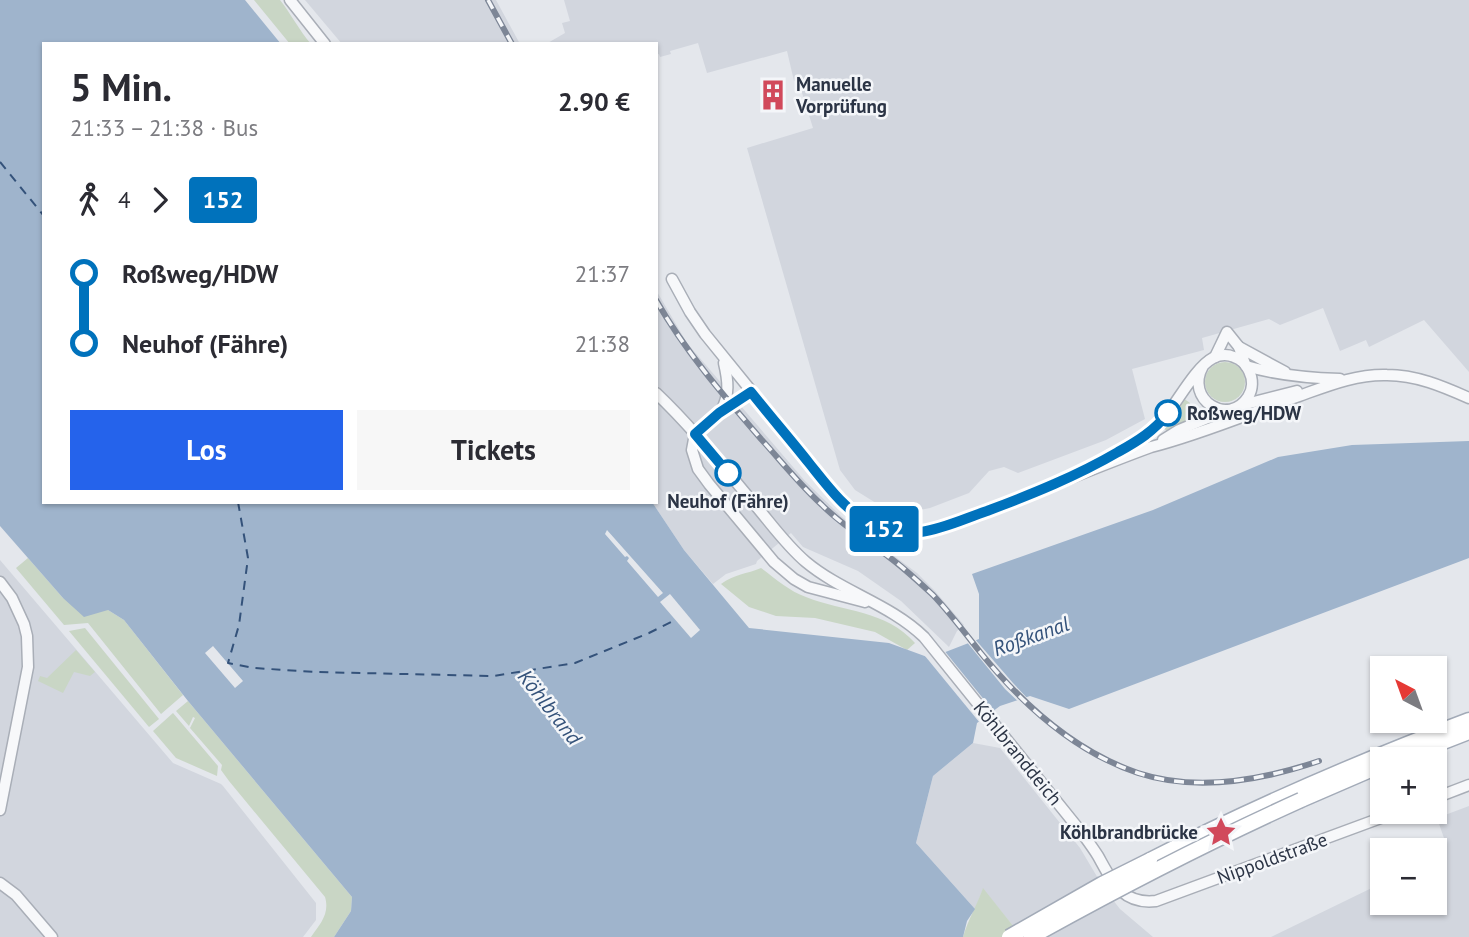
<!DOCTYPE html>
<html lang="de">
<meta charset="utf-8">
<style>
body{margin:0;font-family:"PT Sans",sans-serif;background:#f7f7f7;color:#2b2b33;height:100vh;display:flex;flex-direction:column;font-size:26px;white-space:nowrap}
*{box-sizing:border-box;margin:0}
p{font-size:23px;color:#7c7c81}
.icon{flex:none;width:38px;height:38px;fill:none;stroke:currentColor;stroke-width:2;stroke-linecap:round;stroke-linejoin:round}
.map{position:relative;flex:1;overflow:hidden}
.sheet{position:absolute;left:42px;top:42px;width:616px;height:462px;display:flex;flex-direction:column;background:#fff;border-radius:0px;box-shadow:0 2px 5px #0004}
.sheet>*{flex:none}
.badge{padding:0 14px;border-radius:5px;font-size:24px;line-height:46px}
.needle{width:46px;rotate:319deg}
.controls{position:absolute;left:1370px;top:656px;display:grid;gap:14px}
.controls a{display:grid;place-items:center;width:77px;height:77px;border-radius:0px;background:#fff;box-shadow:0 2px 5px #0004;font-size:35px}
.map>.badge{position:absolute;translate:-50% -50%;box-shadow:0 0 0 4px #fff}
.legs{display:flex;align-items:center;gap:10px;height:77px;padding:0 28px;font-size:23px}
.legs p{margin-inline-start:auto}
.summary{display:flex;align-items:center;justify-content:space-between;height:119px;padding:0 28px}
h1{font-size:38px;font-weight:700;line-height:52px}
.primary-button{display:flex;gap:14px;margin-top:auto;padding:14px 28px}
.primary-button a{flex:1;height:80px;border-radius:0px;background:#2563eb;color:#fff;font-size:28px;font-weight:700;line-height:80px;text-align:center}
.primary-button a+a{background:#f7f7f7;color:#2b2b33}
ul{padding:0 28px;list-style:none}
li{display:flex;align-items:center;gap:24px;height:70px;font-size:26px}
li i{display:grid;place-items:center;width:10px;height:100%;margin:0 9px;background:currentColor}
li i::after{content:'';width:18px;height:18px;margin:-9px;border:5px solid;border-radius:50%;background:#fff}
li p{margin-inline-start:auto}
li:first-child i{background:linear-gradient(#0000 50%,currentColor 0)}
li:last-child i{background:linear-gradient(currentColor 50%,#0000 0)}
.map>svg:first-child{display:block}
</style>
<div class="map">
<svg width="1469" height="937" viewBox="0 0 1469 937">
<rect width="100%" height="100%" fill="#e4e7ec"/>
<g fill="#d2d6de">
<path d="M 305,0 L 496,0 L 520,44 L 342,44 Z"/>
<path d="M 564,0 L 1469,0 L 1469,372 L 1424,320 L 1369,347 L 1366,340 L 1340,351 L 1323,308 L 1280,325 L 1269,319 L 1202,338 L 1204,350 L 1132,369 L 1145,419 L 1106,440 L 1018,473 L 1004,467 L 989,471 L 969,493 L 930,508 L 915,511 L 903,511 L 884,508 L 855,490 L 840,470 L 747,148 L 813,128 L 798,80 L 794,81 L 787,51 L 707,73 L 698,43 L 670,51 L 671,54 L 660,57 L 659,54 L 656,55 L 656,44 L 546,44 L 565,33 L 562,23 L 570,21 Z"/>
<path d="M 656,290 L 687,343 L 805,481 L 841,516 L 917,573 L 935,591 L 964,625 L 957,631 L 949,647 L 901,601 L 858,571 L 803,547 L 791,533 L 757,561 L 756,564 L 726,574 L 713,584 L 684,550 L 652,502 L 656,502 Z"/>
<path d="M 0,560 L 173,763 L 221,784 L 223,786 L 316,903 L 316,920 L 303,937 L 0,937 Z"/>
<path d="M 973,743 L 1000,748 L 1080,848 L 1105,890 L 1120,909 L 1153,937 L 1022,937 L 983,889 L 975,909 L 916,843 L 933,776 Z"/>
<path d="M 1469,806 L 1469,937 L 1271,937 L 1382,883 L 1382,903 L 1435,903 L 1435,850 L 1428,850 L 1427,848 L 1445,841 L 1437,818 Z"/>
</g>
<g fill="#c9d6c5">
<path d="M 254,0 L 280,0 C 291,14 299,30 311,44 L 290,44 Z"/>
<circle cx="1225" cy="382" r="20"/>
<path d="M 1183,398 L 1190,403 L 1196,418 L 1167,431 L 1162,427 Z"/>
<path d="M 28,558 L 63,598 L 108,610 L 124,620 L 183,695 L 161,714 L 88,623 L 64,625 L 16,568 Z"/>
<path d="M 761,568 C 776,579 789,591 806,597 C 844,612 886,610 915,643 L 907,650 L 875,632 L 815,618 L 776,616 L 749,607 L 721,584 C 734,574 747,574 761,568 Z"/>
<path d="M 85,628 L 159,719 L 149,727 L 69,631 Z"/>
<path d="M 76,650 L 95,672 L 90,676 L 74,672 L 63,693 L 38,681 L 40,676 L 47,678 Z"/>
<path d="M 188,701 L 352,897 L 351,911 L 334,937 L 311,937 C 320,924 330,914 325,897 L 229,781 L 221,770 L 222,765 L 190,728 L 195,718 L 193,717 L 189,726 L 176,711 Z"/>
<path d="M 173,713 L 218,766 L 217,776 L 176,758 L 153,731 Z"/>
<path d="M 983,888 L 1022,937 L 963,937 C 968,920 977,905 983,888 Z"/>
</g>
<path fill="#9fb4cc" d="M 0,0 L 245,0 L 281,44 L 44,44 L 44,502 L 652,502 L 684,550 L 749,628 L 889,643 L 930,658 L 979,639 L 979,594 L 972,574 L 1153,510 L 1278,457 L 1352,445 L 1469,441 L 1469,558 L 1069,709 L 1030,696 L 1000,706 L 977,723 L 973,743 L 933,776 L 916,843 L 975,909 L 967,921 L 963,937 L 334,937 L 351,911 L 352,897 L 188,701 L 124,620 L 108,610 L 84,617 L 63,598 L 0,526 Z"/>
<g fill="#e4e7ec">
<path d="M 607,530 L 663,593 L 658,597 L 627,561 L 629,558 L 627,556 L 625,557 L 605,534 Z"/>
<path d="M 670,594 L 700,630 L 691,638 L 660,602 Z"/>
<path d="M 974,638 L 1013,683 L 1029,700 L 1020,703 L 1005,689 L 966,641 Z"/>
<path d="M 213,646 L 243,681 L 235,688 L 205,653 Z"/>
<path d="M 943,649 L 994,712 L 980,723 L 925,656 Z"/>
</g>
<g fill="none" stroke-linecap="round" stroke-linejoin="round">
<g stroke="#34527a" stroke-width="2" stroke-dasharray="9 7" stroke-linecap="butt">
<path d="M 0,162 L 44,216"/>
<path d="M 238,502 L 248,558 L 239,625 L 228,663 L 254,668 L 316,672 L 493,676 L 575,663 L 649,633 L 675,620"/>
</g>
<g stroke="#a9aeb7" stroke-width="13">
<g id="minor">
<path d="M 290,0 L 325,44"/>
<path d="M 672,279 L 690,312 L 705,334 L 830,488 C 851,511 874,531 907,533 C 933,534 961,520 985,511 C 1041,491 1096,467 1151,447 C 1202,434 1250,413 1299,396 C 1327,386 1356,374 1387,375 C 1416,375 1442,386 1469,398"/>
<path d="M 1239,347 L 1285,372"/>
<path d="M 1215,357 L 1227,332 L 1239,347 L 1245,364"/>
<path d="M 1246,366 C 1277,375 1308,378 1340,379"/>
<path d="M 656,393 C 693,428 724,468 756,506 C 772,525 787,546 806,562 C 842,592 890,604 924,637 L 1082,833 C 1087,840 1093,848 1098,856 C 1112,881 1122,905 1156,901 L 1397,812"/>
<path d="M 1242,405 L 1297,391"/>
<path d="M 721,411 C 730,395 728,380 724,363"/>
<path d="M 695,434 L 692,450 L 698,469 L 709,484 L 774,562 L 794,579 L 808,587 L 865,602"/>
<path d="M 695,434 L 719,413 L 751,392"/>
<path d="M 1163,440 L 1179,430 L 1227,410"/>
<path d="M 1113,455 C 1128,446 1146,438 1158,425 C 1174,409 1194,368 1213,358 C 1219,355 1227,354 1234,357 C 1240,359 1246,364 1249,371 C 1253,379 1253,389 1248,397 C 1229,427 1184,400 1203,366"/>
<path d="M 0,582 L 12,598 L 24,624 L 27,636 L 28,667 L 0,810"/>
<path d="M 1435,798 L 1469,785"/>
<path d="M 0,883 L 16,895 L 52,937"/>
</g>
</g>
<g stroke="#a3abb8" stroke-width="17">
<g id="major">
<path d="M 1397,760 L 1469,732"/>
<path d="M 1301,800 L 1382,765"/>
<path d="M 1150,860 C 1254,807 1360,761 1469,720"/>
</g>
</g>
<use href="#minor" stroke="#f7f8fa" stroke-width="10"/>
<use href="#major" stroke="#fff" stroke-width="14"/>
<g stroke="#7d8696" stroke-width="6">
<g id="rail">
<path d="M 488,0 L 512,44"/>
<path d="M 656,300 C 685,351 723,395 761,439 C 781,461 800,485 822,505 C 842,525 866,540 889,557 C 904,568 919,582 933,595 C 950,613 965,633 980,652 C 1022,704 1073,751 1138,773 C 1196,792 1263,780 1319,761"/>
</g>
</g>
<use href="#rail" stroke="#f4f6f9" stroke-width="3.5" stroke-dasharray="10" stroke-linecap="butt"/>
<g stroke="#a3abb8" stroke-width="17" stroke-linecap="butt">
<g id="major-bridge">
<path d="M 1009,937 L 1102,884 L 1150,860"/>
<path d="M 1031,937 C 1119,888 1208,842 1301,800"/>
</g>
</g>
<use href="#major-bridge" stroke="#fff" stroke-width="14"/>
</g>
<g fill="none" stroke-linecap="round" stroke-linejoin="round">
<g stroke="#fff" stroke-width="16">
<path id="line-1" d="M 728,473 L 695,434 L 719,413 L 751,392 C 770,416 790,439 809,463 C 826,484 844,509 869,523 C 884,531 904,534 921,532 C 943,529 966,518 987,511 C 1032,494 1077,476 1118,452 C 1138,441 1154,431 1168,413"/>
</g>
<use href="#line-1" stroke="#0072bc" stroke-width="10"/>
</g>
<defs>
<g id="building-bare" transform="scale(2.415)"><path d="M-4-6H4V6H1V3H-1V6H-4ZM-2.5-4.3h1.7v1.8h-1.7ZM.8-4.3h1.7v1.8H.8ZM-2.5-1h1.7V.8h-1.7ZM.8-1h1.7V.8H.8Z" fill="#d1495b" stroke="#f4f6f9" stroke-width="2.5" paint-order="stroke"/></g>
<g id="sight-bare" transform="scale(2.415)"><path d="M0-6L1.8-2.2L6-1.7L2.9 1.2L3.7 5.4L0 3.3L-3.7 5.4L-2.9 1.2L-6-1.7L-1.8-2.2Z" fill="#d1495b" stroke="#f4f6f9" stroke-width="2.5" paint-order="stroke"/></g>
</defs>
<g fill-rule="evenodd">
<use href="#building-bare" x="773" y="95"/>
<use href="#sight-bare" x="1221" y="832"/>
</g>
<g fill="#fff" stroke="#0072bc" stroke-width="3.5">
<circle cx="1168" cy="413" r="12"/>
<circle cx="728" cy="473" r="12"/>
</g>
<g text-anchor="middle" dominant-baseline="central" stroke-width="5" stroke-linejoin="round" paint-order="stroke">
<g font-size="19" font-weight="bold" fill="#2b3445" stroke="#f4f6f9" text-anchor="start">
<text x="796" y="84">Manuelle<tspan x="796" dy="22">Vorprüfung</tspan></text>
<text x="1198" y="832" text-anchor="end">Köhlbrandbrücke</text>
</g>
<g font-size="19" font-weight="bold" fill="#2b3445" stroke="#f4f6f9" text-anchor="start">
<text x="1187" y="413">Roßweg/HDW</text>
<text x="728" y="501" text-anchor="middle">Neuhof (Fähre)</text>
</g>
<g font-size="19" fill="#2b3445" stroke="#f4f6f9">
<text transform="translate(1018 753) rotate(51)">Köhlbranddeich</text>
<text transform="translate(1272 858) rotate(-20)">Nippoldstraße</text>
</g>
<g font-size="21" font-style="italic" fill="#34527a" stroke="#f4f6f9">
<text transform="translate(1031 636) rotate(-20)">Roßkanal</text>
<text transform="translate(550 707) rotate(52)">Köhlbrand</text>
</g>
</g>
</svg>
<div class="controls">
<a><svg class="needle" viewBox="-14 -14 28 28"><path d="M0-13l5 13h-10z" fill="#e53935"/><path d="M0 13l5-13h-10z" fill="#7c7c81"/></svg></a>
<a>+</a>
<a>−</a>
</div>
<b class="badge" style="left:884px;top:529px;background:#0072bc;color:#fff">152</b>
<section class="sheet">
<div class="summary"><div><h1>5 Min.</h1><p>21:33 – 21:38 · Bus</p></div><b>2.90 €</b></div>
<div class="legs"><svg class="icon" aria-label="walk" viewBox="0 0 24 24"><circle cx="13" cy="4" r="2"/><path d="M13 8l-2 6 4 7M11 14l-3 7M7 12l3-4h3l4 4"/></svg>4<svg class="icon" aria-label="forward" viewBox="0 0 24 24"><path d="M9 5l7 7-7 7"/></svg><b class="badge" style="background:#0072bc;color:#fff">152</b></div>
<ul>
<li><i style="color:#0072bc"></i><b>Roßweg/HDW</b><p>21:37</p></li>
<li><i style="color:#0072bc"></i><b>Neuhof (Fähre)</b><p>21:38</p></li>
</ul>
<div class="primary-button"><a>Los</a><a>Tickets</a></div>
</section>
</div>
